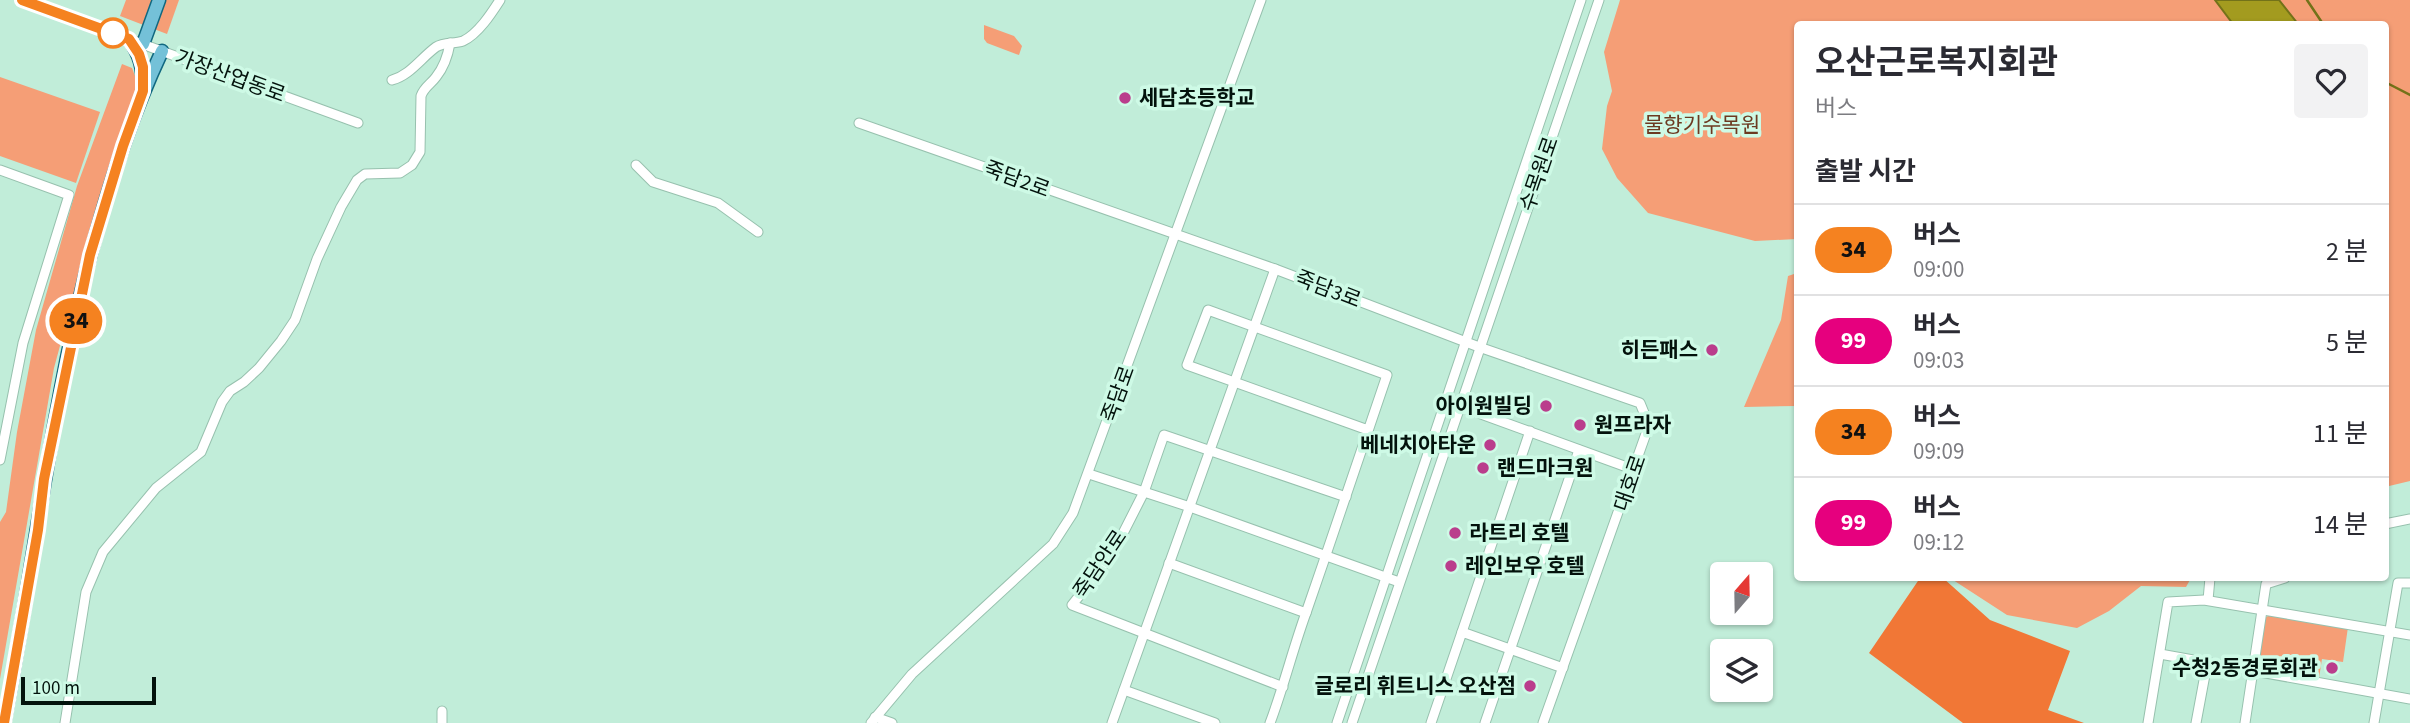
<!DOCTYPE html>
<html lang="ko">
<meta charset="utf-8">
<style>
body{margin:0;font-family:"Source Sans 3","Noto Sans KR",sans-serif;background:#f2f2f3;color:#2b2b33;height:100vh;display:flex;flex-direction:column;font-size:26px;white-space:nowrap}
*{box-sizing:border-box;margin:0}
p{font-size:23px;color:#7c7c81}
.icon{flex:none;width:38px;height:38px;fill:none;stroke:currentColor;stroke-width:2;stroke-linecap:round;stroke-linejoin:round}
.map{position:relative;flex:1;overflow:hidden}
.side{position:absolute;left:1794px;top:21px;width:595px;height:560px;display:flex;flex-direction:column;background:#fff;border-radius:7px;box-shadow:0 2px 5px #0004}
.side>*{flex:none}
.badge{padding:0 14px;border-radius:23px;font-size:24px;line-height:46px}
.needle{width:46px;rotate:20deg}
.buttons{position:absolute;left:1710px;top:562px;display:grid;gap:14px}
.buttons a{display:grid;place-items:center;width:63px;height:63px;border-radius:7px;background:#fff;box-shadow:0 2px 5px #0004;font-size:35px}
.scale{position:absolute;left:21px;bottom:18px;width:135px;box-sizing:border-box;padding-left:7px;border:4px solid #03120c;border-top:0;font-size:19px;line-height:24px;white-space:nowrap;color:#03120c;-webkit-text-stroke:5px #cefae6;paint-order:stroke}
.map>.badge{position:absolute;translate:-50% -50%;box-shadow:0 0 0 4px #fff}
h2{padding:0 21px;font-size:26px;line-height:63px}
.round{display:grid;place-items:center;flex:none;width:74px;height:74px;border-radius:7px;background:#f2f2f3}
.overview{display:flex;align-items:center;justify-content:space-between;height:119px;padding:0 21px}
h1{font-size:33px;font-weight:700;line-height:52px}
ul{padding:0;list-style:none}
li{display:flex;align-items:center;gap:21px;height:91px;padding:0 21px;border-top:2px solid #e1e1e2}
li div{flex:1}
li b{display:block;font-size:26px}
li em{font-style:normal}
li .badge{min-width:77px;font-weight:700;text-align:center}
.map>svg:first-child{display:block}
</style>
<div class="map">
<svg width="2410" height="723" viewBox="0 0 2410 723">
<rect width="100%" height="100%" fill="#c1edd9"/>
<g fill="#f59e76">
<path d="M 126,0 L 179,0 L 167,34 L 120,16 Z"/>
<path d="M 1620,0 L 2410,0 L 2410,481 L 2385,487 L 2385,24 L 1797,24 L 1797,239 L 1755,241 L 1648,213 L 1617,178 L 1602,149 L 1607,106 L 1612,91 L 1604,52 Z"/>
<path d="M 984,25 L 1014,36 L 1022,46 L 1019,55 L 987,43 L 984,39 Z"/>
<path d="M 122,64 L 132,68 L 138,84 L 84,257 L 54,368 L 0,679 L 0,522 L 6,512 L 17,432 L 36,330 L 77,186 Z"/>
<path d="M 0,77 L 100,112 L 76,183 L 0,156 Z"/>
<path d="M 1797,273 L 1797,406 L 1744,407 L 1781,320 L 1788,276 Z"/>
<path d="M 1950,578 L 2191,578 L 2186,587 L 2141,586 L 2109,611 L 2077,628 L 2007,615 Z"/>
<path d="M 2271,614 L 2348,627 L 2343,662 L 2322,659 L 2319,678 L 2264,670 L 2259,665 L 2265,618 Z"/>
</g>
<path fill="#f17736" d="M 1920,578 L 1943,578 L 1990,620 L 2070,651 L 2048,710 L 2084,723 L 1963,723 L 1869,653 Z"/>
<path fill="#a39b1f" stroke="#737219" stroke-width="2" d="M 2215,0 L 2279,0 L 2298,24 L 2233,24 Z"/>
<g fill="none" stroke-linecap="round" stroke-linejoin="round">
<g stroke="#737219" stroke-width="2.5">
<path d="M 2307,0 L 2323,24"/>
<path d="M 2385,82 L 2410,95"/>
</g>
<g stroke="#97c1ae" stroke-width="11">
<g id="minor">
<path d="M 22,0 L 358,123"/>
<path d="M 392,80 C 410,75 420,59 436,47 C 444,42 454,44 463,41 C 478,34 491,14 500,0"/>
<path d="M 859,123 L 1275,269 L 1479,347 L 1640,403 L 1649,425 L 1543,723"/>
<path d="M 636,165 L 653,182 L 718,203 L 758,232"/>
<path d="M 0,170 L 69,195 L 23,343 L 0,460"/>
<path d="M 1459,406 L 1635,470"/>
<path d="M 1089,474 L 1190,507 L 1399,582"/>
<path d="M 2385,524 L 2410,519"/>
<path d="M 1169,563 L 1306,613"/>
<path d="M 2208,600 L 2210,578"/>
<path d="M 1462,632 L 1530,431"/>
<path d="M 2160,654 L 2410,699"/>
<path d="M 1283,687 L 1072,605 L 1113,553 L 1144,492 L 1164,435 L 1346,497"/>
<path d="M 1124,690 L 1215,723"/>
<path d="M 442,711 L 442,723"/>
<path d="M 875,717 L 892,723"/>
<path d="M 65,723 L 86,592 L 103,552 L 156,488 L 201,452 L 222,402 L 230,391 L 244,382 L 259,368 L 281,341 L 295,320 L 317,259 L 341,207 L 357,180 L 365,174 L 400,173 L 412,165 L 420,152 L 421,96 C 424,87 431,84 436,77 C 444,67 448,55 450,43"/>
<path d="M 871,723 L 912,674 L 1053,544 L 1073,513 L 1261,0"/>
<path d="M 1112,723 L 1275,269"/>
<path d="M 1270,723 C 1284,686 1293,648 1307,610 C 1334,532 1360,454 1387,375 L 1208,310 L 1187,365 L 1368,430"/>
<path d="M 1337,723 L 1581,0"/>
<path d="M 1352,723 L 1599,0"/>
<path d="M 1431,723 L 1462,632 L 1563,668"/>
<path d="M 1485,723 L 1579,450"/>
<path d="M 2148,723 L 2168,602 L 2204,600 L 2410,635"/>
<path d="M 2196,723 L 2207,664"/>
<path d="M 2245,723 L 2266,584 L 2285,578"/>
<path d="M 2374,723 L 2398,583 L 2410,583"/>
</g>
</g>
<g stroke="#116880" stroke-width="15">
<g id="major">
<path d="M 129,39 C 140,56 143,67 143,87"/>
<path d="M 143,44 L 159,0"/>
<path d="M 4,723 C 47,499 64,260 162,51"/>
</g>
</g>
<use href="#minor" stroke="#fff" stroke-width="9"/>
<use href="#major" stroke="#74c1d8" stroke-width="12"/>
</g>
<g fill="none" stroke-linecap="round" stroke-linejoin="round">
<g stroke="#fff" stroke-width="16">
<path id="line" d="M 4,723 L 38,530 L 44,479 L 90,255 L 123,146 L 143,91 L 143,67 L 139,54 L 129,39 L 22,0"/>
</g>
<use href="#line" stroke="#f58220" stroke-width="10"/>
</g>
<circle fill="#fff" stroke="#f58220" stroke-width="3.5" cx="113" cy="33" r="14"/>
<g fill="#ba3d8c" stroke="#cefae6" stroke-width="2.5">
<circle cx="1125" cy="98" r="7"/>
<circle cx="1712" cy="350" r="7"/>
<circle cx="1546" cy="406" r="7"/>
<circle cx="1580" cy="425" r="7"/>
<circle cx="1490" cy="445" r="7"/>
<circle cx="1483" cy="468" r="7"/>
<circle cx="1455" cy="533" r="7"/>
<circle cx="1451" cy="566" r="7"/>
<circle cx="2332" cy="668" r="7"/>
<circle cx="1530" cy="686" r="7"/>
</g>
<g text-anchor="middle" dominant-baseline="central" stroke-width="7" stroke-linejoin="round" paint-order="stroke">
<g font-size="21" fill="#03120c" stroke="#cefae6">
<text transform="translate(230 76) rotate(20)">가장산업동로</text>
<text transform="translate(1539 174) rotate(-71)">수목원로</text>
<text transform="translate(1017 179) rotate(20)">죽담2로</text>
<text transform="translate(1328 289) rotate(21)">죽담3로</text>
<text transform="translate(1118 394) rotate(-70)">죽담로</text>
<text transform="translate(1630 483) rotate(-71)">대호로</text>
<text transform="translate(1100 564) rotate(-56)">죽담안로</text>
</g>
<g font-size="21" font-weight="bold" fill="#03120c" stroke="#cefae6" text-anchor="start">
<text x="1139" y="98">세담초등학교</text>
<text x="1698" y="350" text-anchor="end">히든패스</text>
<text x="1532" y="406" text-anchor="end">아이원빌딩</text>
<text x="1594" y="425">원프라자</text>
<text x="1476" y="445" text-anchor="end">베네치아타운</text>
<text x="1497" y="468">랜드마크원</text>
<text x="1469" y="533">라트리 호텔</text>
<text x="1465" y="566">레인보우 호텔</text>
<text x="2318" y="668" text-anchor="end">수청2동경로회관</text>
<text x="1516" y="686" text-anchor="end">글로리 휘트니스 오산점</text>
</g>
<g font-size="21" fill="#6c3a21" stroke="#cefae6">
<text x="1702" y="125">물향기수목원</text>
</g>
</g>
</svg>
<div class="buttons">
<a><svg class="needle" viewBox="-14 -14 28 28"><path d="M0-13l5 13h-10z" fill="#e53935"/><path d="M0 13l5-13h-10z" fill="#7c7c81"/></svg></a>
<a><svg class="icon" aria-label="layers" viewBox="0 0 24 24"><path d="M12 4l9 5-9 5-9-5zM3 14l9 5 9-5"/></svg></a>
</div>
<div class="scale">100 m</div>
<b class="badge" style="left:76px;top:321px;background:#f58220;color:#111">34</b>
<section class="side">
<div class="overview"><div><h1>오산근로복지회관</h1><p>버스</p></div><a class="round"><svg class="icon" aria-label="heart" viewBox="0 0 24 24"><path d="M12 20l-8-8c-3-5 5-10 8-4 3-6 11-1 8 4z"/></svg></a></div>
<h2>출발 시간</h2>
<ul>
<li><span class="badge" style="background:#f58220;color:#111">34</span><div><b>버스</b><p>09:00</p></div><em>2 분</em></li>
<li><span class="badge" style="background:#e6007e;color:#fff">99</span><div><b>버스</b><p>09:03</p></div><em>5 분</em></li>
<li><span class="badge" style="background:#f58220;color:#111">34</span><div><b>버스</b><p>09:09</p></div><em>11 분</em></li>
<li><span class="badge" style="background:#e6007e;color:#fff">99</span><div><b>버스</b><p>09:12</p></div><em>14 분</em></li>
</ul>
</section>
</div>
